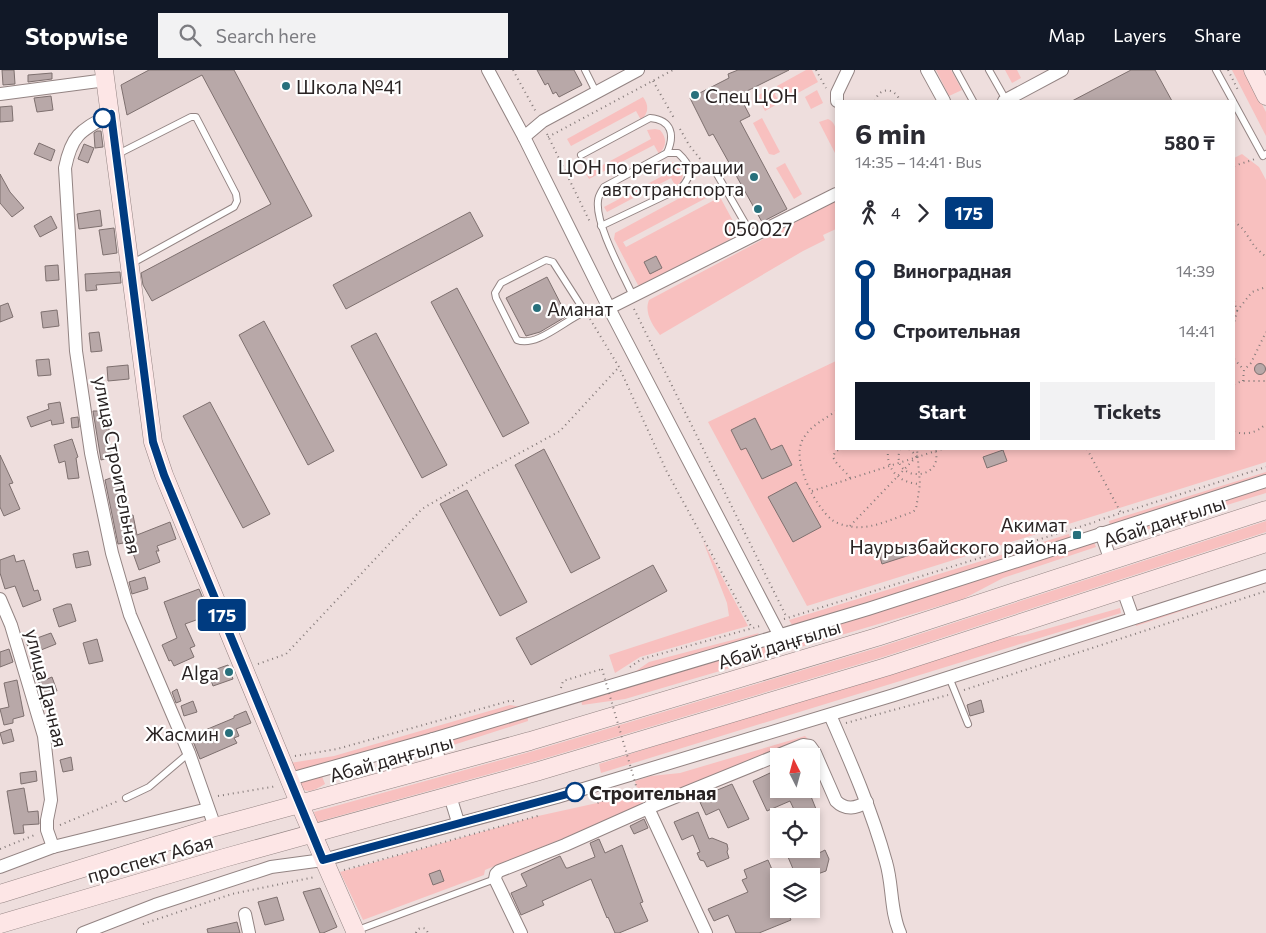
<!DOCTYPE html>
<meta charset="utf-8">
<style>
body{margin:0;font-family:Commissioner,sans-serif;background:#f2f2f3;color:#2b2b33;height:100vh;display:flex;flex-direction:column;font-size:19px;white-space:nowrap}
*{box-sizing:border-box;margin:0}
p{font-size:16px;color:#7c7c81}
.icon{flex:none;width:28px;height:28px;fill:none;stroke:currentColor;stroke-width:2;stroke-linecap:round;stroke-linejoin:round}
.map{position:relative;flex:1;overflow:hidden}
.sheet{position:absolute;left:835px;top:30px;width:400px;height:350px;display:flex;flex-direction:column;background:#fff;border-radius:0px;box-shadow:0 2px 8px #0003}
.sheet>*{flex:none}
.badge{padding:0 10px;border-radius:4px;font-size:18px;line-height:32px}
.needle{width:32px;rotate:354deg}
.buttons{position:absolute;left:770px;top:678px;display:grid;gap:10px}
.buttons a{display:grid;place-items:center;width:50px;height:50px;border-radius:0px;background:#fff;box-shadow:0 2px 8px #0003;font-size:25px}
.map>.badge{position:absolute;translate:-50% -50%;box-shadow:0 0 0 2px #fff}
.legs{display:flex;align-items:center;gap:8px;height:55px;padding:0 20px;font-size:16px}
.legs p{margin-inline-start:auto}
.headline{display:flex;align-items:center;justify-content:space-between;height:85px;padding:0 20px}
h1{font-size:28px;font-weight:700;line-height:38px}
.primary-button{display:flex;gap:10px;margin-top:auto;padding:10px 20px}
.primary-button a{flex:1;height:58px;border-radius:0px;background:#111827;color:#fff;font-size:20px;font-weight:700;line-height:58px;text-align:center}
.primary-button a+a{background:#f2f2f3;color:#2b2b33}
ul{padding:0 20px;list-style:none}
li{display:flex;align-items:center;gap:18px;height:60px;font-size:19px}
li i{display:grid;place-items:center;width:8px;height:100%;margin:0 6px;background:currentColor}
li i::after{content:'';width:12px;height:12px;margin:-6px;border:4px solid;border-radius:50%;background:#fff}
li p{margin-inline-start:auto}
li:first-child i{background:linear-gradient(#0000 50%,currentColor 0)}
li:last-child i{background:linear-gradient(currentColor 50%,#0000 0)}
header{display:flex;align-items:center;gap:30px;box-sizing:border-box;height:70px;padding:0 25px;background:#111827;color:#fff}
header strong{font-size:24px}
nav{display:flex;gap:28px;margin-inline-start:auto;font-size:18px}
.search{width:350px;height:45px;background:#f2f2f3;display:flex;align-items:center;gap:12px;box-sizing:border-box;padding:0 18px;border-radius:0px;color:#7c7c81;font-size:19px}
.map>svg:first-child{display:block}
</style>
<header>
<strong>Stopwise</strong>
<div class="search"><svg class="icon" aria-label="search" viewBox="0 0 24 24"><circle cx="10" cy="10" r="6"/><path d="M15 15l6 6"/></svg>Search here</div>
<nav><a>Map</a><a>Layers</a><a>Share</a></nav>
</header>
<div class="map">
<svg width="1266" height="863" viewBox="0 0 1266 863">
<rect width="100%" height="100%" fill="#eededd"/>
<g fill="#f8c0bf">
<path d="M 806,0 L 812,0 L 818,12 L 785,30 L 783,21 L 779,19 L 777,16 Z"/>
<path d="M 936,0 L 951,0 L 962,20 L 949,26 Z"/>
<path d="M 1005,0 L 1017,0 L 1021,8 L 1012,13 Z"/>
<path d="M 1232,0 L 1244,0 L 1266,42 L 1266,66 Z"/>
<path d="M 773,17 L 776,22 L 775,25 L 781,32 L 765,41 L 757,26 Z"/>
<path d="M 817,20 L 823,33 L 811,39 L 805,27 Z"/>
<path d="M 643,27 C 649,35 649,43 641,50 L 636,41 L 571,76 L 567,69 Z"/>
<path d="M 762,48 L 780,82 L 774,85 L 769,84 L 753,53 Z"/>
<path d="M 828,49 C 839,53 838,73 835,83 L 819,52 Z"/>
<path d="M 655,59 L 660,60 C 667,68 667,76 659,84 L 654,75 L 589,109 L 586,104 L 651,69 L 647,60 Z"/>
<path d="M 1242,84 L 1259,97 L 1266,110 L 1266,392 L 807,536 L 708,352 L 836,291 L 836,379 L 1234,379 L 1234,88 Z"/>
<path d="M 672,92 C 681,95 684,102 682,110 L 676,117 L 671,108 L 607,142 L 604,137 L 668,103 L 664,93 Z"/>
<path d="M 785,93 L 802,124 L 794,129 L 776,98 Z"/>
<path d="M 702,116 L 708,127 L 623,172 L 626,177 L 720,127 L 740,164 L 644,215 L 638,215 L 614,169 L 615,163 Z"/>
<path d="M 835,131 L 836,159 L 823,165 L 825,170 L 803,181 L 660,265 C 652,255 644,242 649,230 Z"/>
<path d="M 1266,402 L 1266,407 L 1110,456 L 1109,451 Z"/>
<path d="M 1266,417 L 1266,423 L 1116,469 L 1114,465 Z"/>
<path d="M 1266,451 L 1266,462 L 883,587 L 536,691 L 317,752 L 314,742 L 533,681 L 880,577 Z"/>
<path d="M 1069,464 L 1071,470 L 800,556 L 792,555 L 789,550 Z"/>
<path d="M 703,471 L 748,556 L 640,587 L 615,603 L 609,585 L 729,546 L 727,533 Z"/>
<path d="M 1094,472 L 1096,477 L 1003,508 L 963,529 L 625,629 L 582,635 L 581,629 Z"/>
<path d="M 1266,509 L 1266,513 L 1136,556 L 1134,551 Z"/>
<path d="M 1120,538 L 1121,543 L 601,703 L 599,694 L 975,572 L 1025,565 Z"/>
<path d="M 759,563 L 752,571 L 629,606 L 649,592 Z"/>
<path d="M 510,635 L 522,637 L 311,700 L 294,700 L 290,693 L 334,686 Z"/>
<path d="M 527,644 L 528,651 L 447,677 L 444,672 L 448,667 Z"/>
<path d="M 805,666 L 808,669 L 485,800 L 484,805 L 363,850 L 340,802 L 538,746 L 597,733 L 637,719 L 635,711 L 651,706 L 680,703 Z"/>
<path d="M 321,704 L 325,714 C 315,720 303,727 298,711 Z"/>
</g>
<g fill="#b8a8a8" stroke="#7e706f">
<path d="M 2,0 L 14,0 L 15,14 L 3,15 Z"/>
<path d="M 149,0 L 234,0 L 312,146 L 152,231 L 143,215 L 141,203 L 271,134 L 202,5 L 127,45 L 121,15 Z"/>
<path d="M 537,0 L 574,0 L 582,15 L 559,27 L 556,22 L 553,24 L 548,13 L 545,15 Z"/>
<path d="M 738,0 L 789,0 L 739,25 L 750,46 L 740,51 L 787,139 L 762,152 L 713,64 L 709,66 L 690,28 L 729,8 L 728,4 Z"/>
<path d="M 1131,0 L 1155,0 L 1172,31 L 1072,31 Z"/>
<path d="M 52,3 L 52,9 L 28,12 L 28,5 Z"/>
<path d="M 51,26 L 53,40 L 37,42 L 34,28 Z"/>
<path d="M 12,36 L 13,51 L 0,52 L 0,37 Z"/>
<path d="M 97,61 L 101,61 L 103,77 L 95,78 L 94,63 Z"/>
<path d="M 39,73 L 55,80 L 51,91 L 34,84 Z"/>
<path d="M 84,74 L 94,78 L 88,93 L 78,89 Z"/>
<path d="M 0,104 L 10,122 L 24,138 L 12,147 L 0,133 Z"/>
<path d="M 100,140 L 102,156 L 79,159 L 77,144 Z"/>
<path d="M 470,142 L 483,166 L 346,239 L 333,215 Z"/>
<path d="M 51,146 L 57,158 L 40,167 L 34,156 Z"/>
<path d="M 114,158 L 117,183 L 103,185 L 99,160 Z"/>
<path d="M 656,186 L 662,198 L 650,204 L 644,192 Z"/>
<path d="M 58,195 L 59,210 L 46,211 L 45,196 Z"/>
<path d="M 120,202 L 121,213 L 96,215 L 97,220 L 86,221 L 85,204 Z"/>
<path d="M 547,207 L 567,246 L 540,262 L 526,266 L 506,228 Z"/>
<path d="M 457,218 L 529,353 L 503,367 L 431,232 Z"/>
<path d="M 8,233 L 13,247 L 0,252 L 0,236 Z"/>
<path d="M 57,240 L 59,256 L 43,258 L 41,242 Z"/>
<path d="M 264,251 L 334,381 L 308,395 L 239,265 Z"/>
<path d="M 99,262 L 102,281 L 91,282 L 89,263 Z"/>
<path d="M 376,263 L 447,395 L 422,408 L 351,276 Z"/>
<path d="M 49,289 L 51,305 L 38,306 L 36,290 Z"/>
<circle cx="1260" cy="299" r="5.5"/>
<path d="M 128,295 L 129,309 L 108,311 L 107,297 Z"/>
<path d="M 60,332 L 64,353 L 52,355 L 51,350 L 31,357 L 27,347 L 49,339 L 48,334 Z"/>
<path d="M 210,332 L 270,444 L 243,458 L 183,346 Z"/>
<path d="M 93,341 L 109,341 L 109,370 L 112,387 L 101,390 Z"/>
<path d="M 78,347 L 79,357 L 72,358 L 71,348 Z"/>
<path d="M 755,348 L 771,380 L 782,375 L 792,395 L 762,409 L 746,378 L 741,380 L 731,360 Z"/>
<path d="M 72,369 L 78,387 L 76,388 L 79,408 L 68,409 L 65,391 L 59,393 L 54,375 Z"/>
<path d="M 544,379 L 600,488 L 571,503 L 515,395 Z"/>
<path d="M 1003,380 L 1007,391 L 987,398 L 983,387 Z"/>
<path d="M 0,385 L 13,413 L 9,414 L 20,439 L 4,446 L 0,437 Z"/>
<path d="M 116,406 L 128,446 L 133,445 L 137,465 L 170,452 L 176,469 L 157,476 L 159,481 L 156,481 L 160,492 L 139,500 L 129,472 L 118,474 L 105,410 Z"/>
<path d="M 796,412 L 821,457 L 793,472 L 768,427 Z"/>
<path d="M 467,420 L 527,532 L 500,546 L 440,434 Z"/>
<path d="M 910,474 L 913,484 L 882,494 L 879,484 Z"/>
<path d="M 88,481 L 91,495 L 76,498 L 73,484 Z"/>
<path d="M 14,485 L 16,492 L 24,490 L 34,521 L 38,520 L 41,530 L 23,537 L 15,516 L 5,519 L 0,503 L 0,490 Z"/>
<path d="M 653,495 L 667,521 L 531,595 L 516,568 Z"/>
<path d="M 145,507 L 148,519 L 132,524 L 129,512 Z"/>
<path d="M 199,519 L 210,545 L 185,554 L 195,576 L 190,578 L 194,587 L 174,596 L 171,590 L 169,591 L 162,575 L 177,568 L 164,532 Z"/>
<path d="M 67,534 L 71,534 L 76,551 L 59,557 L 53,539 Z"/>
<path d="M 51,563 L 56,574 L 31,584 L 26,572 Z"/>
<path d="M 97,569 L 103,591 L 89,594 L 83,573 Z"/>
<path d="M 9,579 L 13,592 L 0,597 L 0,582 Z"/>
<path d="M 228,595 L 233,609 L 213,616 L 208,602 Z"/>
<path d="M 52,607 L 57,621 L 43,626 L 38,613 Z"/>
<path d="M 17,610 L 24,646 L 13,649 L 13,653 L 4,655 L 0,639 L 9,637 L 4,613 Z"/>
<path d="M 177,619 L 181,631 L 176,633 L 172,622 Z"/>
<path d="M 981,630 L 984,642 L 970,646 L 967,635 Z"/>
<path d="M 193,631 L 197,642 L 184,646 L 181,636 Z"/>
<path d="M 246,641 L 251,653 L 236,659 L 239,666 L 234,668 L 237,673 L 200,689 L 191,666 L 234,648 L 234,646 Z"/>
<path d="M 11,659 L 14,671 L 3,674 L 0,663 Z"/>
<path d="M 71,687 L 73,700 L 63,702 L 60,690 Z"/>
<path d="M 36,701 L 37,711 L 21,714 L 20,703 Z"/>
<path d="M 770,703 L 777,719 L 808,719 L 816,739 L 797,746 L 790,731 L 767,741 L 753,711 Z"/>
<path d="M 732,714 L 749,749 L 728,758 L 719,739 L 706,745 L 698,728 Z"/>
<path d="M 24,718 L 28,742 L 38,741 L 39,754 L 23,755 L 24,763 L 14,764 L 7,721 Z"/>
<path d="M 698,742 L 709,769 L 712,768 L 727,774 L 728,779 L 727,782 L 729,788 L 707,797 L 704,791 L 700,790 L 697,783 L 700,782 L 693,765 L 682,770 L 674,752 Z"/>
<path d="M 644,749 L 648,758 L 634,764 L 630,756 Z"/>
<path d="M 599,769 L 605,783 L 622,775 L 643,832 L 640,833 L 648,851 L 619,863 L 615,863 L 608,847 L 607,848 L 591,809 L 542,831 L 544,835 L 521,845 L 511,823 L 527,816 L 521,804 L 560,786 L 566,798 L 568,798 L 595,787 L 590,773 Z"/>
<path d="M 814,776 L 817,784 L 825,780 L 829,789 L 826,801 L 812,806 L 796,806 L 788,787 L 811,779 Z"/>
<path d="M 768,790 L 779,816 L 779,839 L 786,839 L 791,850 L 759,863 L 736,863 L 728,845 L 714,851 L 708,839 L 748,822 L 742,810 L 747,808 L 744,800 Z"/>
<path d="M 440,800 L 444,811 L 433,815 L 429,804 Z"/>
<path d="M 320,818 L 337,857 L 323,863 L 320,863 L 303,822 Z"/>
<path d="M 277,827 L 284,850 L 265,855 L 258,832 Z"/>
<path d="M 237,852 L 240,863 L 208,863 L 207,859 Z"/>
</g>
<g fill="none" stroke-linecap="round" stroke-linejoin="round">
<g stroke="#938483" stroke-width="8">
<g id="lane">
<path d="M 585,0 L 596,22"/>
<path d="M 956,0 L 973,31"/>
<path d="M 989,0 L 1006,30"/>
<path d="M 1216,0 L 1233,31"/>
<path d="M 1234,33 L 1263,86 L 1266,84"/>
<path d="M 118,84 L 191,47 L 196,47 L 236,124 L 237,131 L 234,137 L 131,194"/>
<path d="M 581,85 L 650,48 C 672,50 675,65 667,83 L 604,117 C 601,122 598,126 598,131 C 595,154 623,204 633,226"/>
<path d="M 690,103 L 707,97 L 714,99 L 753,167"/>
<path d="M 601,156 L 681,118 C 694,104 691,95 678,83 L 667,83"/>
<path d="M 585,242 L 553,192 L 546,190 L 501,213 L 495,223 L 496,228 L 517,270 C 537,278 566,249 585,242 C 592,239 601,239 609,238"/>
<path d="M 949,607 L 968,654"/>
<path d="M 126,728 L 149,717 L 189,683"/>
<path d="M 355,861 L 495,809"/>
</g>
</g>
<g stroke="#938483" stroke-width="14">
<g id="street">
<path d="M 488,0 L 524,67 L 609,238 L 780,566"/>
<path d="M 927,0 L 944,31"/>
<path d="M 0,24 L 106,10"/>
<path d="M 837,31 L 837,23 L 848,0"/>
<path d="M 1004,31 L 1062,0"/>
<path d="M 111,44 C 82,60 72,63 65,98 L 76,281 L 91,383 L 112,483 L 130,545 L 189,683 L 215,757"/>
<path d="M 524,67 L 543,51 L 638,0"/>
<path d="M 609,238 L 836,124"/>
<path d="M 1101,463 L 1111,491"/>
<path d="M 1123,520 L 1133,548"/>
<path d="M 0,529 L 11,555 L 44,666 L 51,730 L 47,750 L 47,760 L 53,777"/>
<path d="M 830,645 C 851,693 872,741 886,792 C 893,815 890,841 900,863"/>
<path d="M 433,669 L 441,696"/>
<path d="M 290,709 L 433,669 L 868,539 L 1266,411"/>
<path d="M 450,726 L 458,752"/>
<path d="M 648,738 L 706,863"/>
<path d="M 0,797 L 53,777 L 208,739"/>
<path d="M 245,844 L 249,863"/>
<path d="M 83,863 L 155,835 L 271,797 L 323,790 L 557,727 L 894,625 L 1266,506"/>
<path d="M 521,863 L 495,809 L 496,804 L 499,801 L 565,775 L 648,738 L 803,675 L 810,676 L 815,683 L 836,731 C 846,741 856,738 867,732"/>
</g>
</g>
<g stroke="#938483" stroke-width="19">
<g id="secondary">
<path d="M 104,0 L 153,372 L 164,405 L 300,735 L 356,863"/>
<path d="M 1253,0 L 1266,26"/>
<path d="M 0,824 L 215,757 L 530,671 L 877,567 L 1266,440"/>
<path d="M 0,854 L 224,788 L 539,701 L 886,597 L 1266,473"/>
</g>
</g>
<g stroke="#847a79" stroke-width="2" stroke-dasharray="1 4" stroke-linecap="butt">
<path d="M 513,0 L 536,42"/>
<path d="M 816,0 L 826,18"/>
<path d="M 1228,0 L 1238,20"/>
<path d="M 653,11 L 674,48"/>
<path d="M 875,31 C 879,17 895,17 900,31"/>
<path d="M 680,59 L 689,75 L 701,90"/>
<path d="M 547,64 L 590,152"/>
<path d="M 548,67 L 673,0"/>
<path d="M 1234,96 L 1255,89"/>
<path d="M 1234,151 L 1243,159 L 1255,177 L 1266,187"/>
<path d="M 1234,231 L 1237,241 L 1234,253"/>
<path d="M 634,239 L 787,548"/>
<path d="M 1237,241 L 1252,222 L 1266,217"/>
<path d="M 590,249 L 619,297 L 667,402 L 752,558"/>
<path d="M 1234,289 L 1244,300"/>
<path d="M 1243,311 L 1244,300 L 1251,293 L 1266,262"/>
<path d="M 1234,314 L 1243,311 L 1266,311"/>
<path d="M 836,341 C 824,350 809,356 802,371 C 792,392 815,436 832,450 C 838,454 846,456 854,457 C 873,459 894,448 913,442 L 916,439 L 920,414 L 917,379"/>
<path d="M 1234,362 C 1247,365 1256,363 1266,354"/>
<path d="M 888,379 C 886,400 899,413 920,414"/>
<path d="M 900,379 C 889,413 946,412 935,379"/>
<path d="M 909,379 L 917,386"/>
<path d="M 1087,379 L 1121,443"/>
<path d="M 850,408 C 845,400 837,396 833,387 L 835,382 L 840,379 L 856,379"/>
<path d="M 812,421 L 942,379"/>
<path d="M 1099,450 L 1266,397"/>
<path d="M 850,456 L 917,386"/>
<path d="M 784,549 L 1095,452"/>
<path d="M 258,594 L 286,584 L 422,439 L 487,401 L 560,361 L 619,297"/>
<path d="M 630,597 L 642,589 L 760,556"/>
<path d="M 561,618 L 563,611 L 602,599"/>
<path d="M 964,620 L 1266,521"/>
<path d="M 846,653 L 948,625"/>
<path d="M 295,686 L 337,679 L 509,631 L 516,631"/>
<path d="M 218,726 L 277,716"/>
<path d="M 595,729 L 597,733 L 637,719"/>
<path d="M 60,755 L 118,731"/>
<path d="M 0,779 L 37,764"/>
<path d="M 344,800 L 541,745"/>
<path d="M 143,854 L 232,824 L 315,807"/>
<path d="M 416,863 C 417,858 422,857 426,859 L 428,863"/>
</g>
<use href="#lane" stroke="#fff" stroke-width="6"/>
<use href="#street" stroke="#fff" stroke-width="12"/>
<use href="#secondary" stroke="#fde6e6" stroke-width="18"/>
<path stroke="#847a79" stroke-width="2" stroke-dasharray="1 4" stroke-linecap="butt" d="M 602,599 L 637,719"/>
</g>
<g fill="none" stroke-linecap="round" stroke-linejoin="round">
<g stroke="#fff" stroke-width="11">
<path id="line-1" d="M 103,48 L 111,44 L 153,372 L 164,405 L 323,790 L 575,722"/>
</g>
<use href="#line-1" stroke="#003b80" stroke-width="8"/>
</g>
<g fill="#28707c" stroke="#fff" stroke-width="2">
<circle cx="286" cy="16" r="5"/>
<circle cx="695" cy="25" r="5"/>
<circle cx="754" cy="107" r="5"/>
<circle cx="758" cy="139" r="5"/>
<circle cx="537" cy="238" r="5"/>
<rect x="1072" y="460" width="10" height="10" rx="2.5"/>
<circle cx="229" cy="602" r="5"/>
<circle cx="229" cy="663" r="5"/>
</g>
<g fill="#fff" stroke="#003b80" stroke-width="2.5">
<circle cx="103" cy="48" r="9"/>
<circle cx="575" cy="722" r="9"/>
</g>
<g text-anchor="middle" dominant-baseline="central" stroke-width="4.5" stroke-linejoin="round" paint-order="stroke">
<g font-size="19" fill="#292323" stroke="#fff" text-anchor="end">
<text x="296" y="16" text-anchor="start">Школа №41</text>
<text x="705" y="25" text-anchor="start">Спец ЦОН</text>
<text x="744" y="96">ЦОН по регистрации<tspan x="744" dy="22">автотранспорта</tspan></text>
<text x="758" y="158" text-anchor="middle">050027</text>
<text x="547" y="238" text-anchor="start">Аманат</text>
<text x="1067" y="454">Акимат<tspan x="1067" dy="22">Наурызбайского района</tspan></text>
<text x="219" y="602">Alga</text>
<text x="219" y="663">Жасмин</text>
</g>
<g font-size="19" fill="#292323" stroke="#fff">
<text transform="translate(118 395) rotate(79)">улица Строительная</text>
<text transform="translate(1164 451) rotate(-18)">Абай даңғылы</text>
<text transform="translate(779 574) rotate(-17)">Абай даңғылы</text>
<text transform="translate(47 618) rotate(76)">улица Дачная</text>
<text transform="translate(391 688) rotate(-16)">Абай даңғылы</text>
<text transform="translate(150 788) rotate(-16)">проспект Абая</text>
</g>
<g font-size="19" font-weight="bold" fill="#292323" stroke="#fff" text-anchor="start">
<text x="589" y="722">Строительная</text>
</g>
</g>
</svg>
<div class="buttons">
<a><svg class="needle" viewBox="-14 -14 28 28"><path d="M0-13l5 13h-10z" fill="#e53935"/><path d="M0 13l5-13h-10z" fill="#7c7c81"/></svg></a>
<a><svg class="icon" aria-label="locate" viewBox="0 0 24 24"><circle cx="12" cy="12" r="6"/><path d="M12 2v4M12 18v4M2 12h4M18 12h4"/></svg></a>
<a><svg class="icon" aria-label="layers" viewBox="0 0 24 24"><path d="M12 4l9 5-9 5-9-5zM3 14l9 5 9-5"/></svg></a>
</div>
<b class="badge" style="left:222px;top:545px;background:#003b80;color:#fff">175</b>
<section class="sheet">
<div class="headline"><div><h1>6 min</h1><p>14:35 – 14:41 · Bus</p></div><b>580 ₸</b></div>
<div class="legs"><svg class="icon" aria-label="walk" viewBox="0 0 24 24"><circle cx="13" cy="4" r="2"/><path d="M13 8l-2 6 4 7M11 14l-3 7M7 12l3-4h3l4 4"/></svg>4<svg class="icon" aria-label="forward" viewBox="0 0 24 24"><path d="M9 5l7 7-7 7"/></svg><b class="badge" style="background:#003b80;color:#fff">175</b></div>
<ul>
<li><i style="color:#003b80"></i><b>Виноградная</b><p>14:39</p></li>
<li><i style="color:#003b80"></i><b>Строительная</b><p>14:41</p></li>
</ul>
<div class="primary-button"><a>Start</a><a>Tickets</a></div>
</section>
</div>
